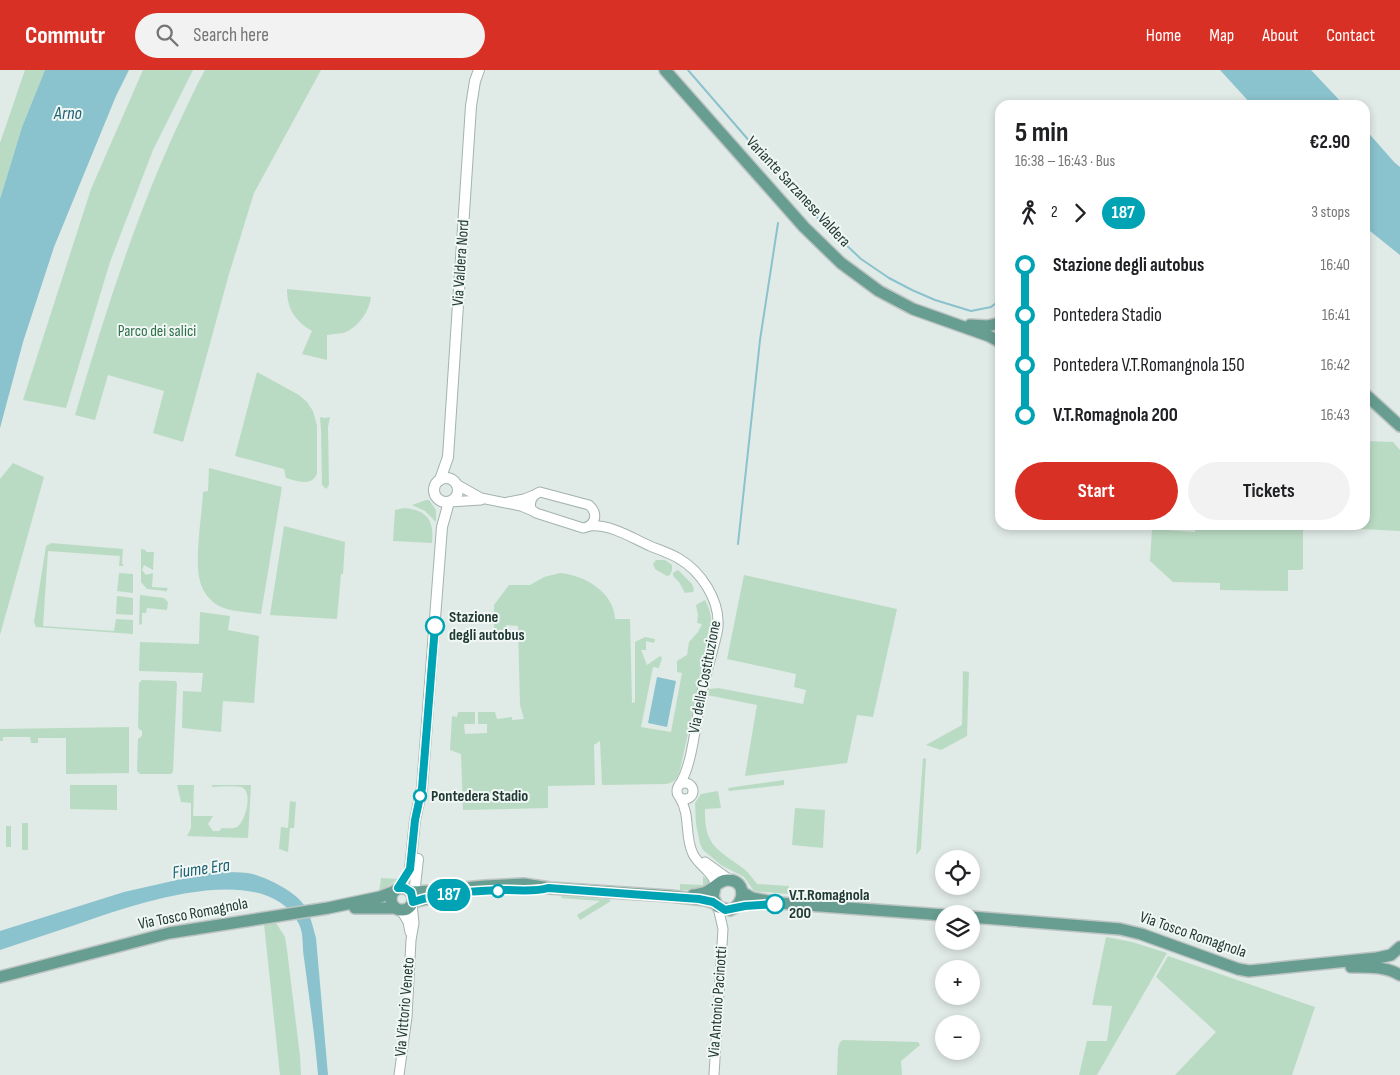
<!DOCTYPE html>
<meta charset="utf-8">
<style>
body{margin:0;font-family:"Sofia Sans Condensed",sans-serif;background:#f2f2f2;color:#202124;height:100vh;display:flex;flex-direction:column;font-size:19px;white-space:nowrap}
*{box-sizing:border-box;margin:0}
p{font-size:16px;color:#757577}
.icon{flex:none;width:28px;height:28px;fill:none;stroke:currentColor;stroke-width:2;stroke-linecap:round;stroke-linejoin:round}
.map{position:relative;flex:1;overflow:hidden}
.panel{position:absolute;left:995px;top:30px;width:375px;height:430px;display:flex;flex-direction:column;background:#fff;border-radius:15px;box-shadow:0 2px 8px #0003}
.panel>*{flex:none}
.badge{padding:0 10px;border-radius:16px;font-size:18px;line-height:32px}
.controls{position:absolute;left:935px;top:780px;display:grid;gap:10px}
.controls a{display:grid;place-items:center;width:45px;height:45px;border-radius:50%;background:#fff;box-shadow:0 2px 8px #0003;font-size:25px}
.map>.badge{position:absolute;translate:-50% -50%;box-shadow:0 0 0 2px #fff}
.legs{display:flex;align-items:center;gap:8px;height:55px;padding:0 20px;font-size:16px}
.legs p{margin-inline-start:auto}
.overview{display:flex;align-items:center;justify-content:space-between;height:85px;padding:0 20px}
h1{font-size:28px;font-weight:700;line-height:38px}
.cta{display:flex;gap:10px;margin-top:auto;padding:10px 20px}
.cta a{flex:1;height:58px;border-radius:30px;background:#d93025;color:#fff;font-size:20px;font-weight:700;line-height:58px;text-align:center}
.cta a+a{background:#f2f2f2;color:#202124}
ul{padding:0 20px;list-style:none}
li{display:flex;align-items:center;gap:18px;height:50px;font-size:19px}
li i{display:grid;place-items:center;width:8px;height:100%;margin:0 6px;background:currentColor}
li i::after{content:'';width:12px;height:12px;margin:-6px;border:4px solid;border-radius:50%;background:#fff}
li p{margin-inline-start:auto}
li:first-child i{background:linear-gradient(#0000 50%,currentColor 0)}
li:last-child i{background:linear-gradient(currentColor 50%,#0000 0)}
header{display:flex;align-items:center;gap:30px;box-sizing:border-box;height:70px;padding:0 25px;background:#d93025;color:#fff}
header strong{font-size:24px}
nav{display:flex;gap:28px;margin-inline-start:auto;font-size:18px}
.search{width:350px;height:45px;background:#f2f2f2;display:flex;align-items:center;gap:12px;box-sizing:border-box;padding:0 18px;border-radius:28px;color:#757577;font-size:19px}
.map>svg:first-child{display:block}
</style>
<header>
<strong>Commutr</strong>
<div class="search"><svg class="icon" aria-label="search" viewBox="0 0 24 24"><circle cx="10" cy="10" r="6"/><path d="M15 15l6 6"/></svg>Search here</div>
<nav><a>Home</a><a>Map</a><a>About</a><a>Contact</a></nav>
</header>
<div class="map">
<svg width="1400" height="1005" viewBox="0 0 1400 1005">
<rect width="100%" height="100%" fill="#e0eae6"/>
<g fill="#badbc3">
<path d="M 25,0 L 45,0 L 22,57 L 0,129 L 0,73 Z"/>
<path d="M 143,0 L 193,0 L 153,80 L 110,192 L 66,338 L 23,330 L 91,119 Z"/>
<path d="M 205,0 L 321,0 L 254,123 L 229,204 L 183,372 L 153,363 L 164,321 L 108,305 L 95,350 L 75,345 C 104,246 135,148 178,55 C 187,36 195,18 205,0 Z"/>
<path d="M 287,219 L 371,227 C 369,242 358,258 343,263 C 338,264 332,264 327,265 L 327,290 L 302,284 L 312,261 C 295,251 287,239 287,219 Z"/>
<path d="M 257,302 L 299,325 L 307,332 L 313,341 L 317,356 L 317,403 C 313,417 296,411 286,408 L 284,399 L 235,386 Z"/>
<path d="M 320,347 L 325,348 L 330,347 L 328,357 L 329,415 L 326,419 L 322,415 L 321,360 Z"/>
<path d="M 1365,371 L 1393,372 L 1400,380 L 1400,461 L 1303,456 L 1303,499 L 1300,500 L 1288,500 L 1288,521 L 1220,520 L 1220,513 L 1173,512 L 1150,491 L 1152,459 L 1195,462 L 1196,455 L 1365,455 Z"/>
<path d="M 13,393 L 44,407 L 0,565 L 0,409 Z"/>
<path d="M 209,398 L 282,417 L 261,544 C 247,542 231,542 219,536 C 210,531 202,521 200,511 C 194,491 202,445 203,422 L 208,421 Z"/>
<path d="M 426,430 L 429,430 L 436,440 L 436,452 L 425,441 L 412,435 Z"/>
<path d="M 404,438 C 428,440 434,451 432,473 L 393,471 L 395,440 Z"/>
<path d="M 284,456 L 345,472 L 343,504 L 341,504 L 337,549 L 270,545 Z"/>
<path d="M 51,473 L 123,479 L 122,493 L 124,496 L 119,496 L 120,486 L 48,481 L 43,556 L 114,561 L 116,549 L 133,550 L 133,564 L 36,557 L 34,552 L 46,476 Z"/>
<path d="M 141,479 L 146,480 L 146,482 L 154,482 L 153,500 L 144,495 L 142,500 L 146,505 L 153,503 L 152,517 L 168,518 L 166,522 L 165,521 L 147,519 L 141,512 Z"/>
<path d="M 656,490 L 665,490 L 672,495 L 672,500 L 670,505 L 667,506 L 655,499 L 653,494 Z"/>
<path d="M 678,500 L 692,514 L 694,520 L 693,522 L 685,523 L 679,512 L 673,506 L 673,503 Z"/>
<path d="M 119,503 L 133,504 L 133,523 L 117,521 Z"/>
<path d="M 560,503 C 584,505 614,522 615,549 L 630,549 L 632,633 L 635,632 L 635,572 L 645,567 L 655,569 L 654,573 L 646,571 L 646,580 L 641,580 L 647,595 L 660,586 L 662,588 L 659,598 L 653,597 L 641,657 L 671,662 L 682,603 L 677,602 L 677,591 L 687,585 L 689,572 L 698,562 L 702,554 L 697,553 L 698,545 L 696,535 L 705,530 C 710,539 712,547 711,557 L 680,700 C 677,708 675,713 665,714 L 602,715 L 600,671 L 594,675 L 595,715 L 548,716 L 548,738 L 463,740 L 461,684 L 450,680 L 452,646 L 457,647 L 458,642 L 475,642 L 475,654 L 464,654 L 465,664 L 487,663 L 487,654 L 478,654 L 478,642 L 495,642 L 497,649 L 512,647 L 512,650 L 524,649 L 520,635 L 518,556 L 506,555 L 505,571 L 494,570 L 494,535 L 509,515 L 530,515 L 544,507 Z"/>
<path d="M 744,505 L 897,539 L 873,647 L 857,645 L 847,693 L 745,706 L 757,635 L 707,625 L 709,619 L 718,618 L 803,634 L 806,620 L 794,617 L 796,604 L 727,589 Z"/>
<path d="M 140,525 L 164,528 L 168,532 L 167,540 L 147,538 L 146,543 L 142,543 L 142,554 L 139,555 Z"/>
<path d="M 117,526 L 133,528 L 133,545 L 116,544 Z"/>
<path d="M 200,542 L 230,546 L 228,560 L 259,566 L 254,633 L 223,631 L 221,662 L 182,658 L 183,621 L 201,622 L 203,603 L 139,601 L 140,572 L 199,574 Z"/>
<path d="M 963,601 L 969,602 L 967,666 L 941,680 L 926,675 L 962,655 Z"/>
<path d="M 142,610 L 176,611 L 177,614 L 173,702 L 171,704 L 140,704 L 137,701 L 138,669 L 142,666 L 142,661 L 138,658 L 139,613 Z"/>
<path d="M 129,657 L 129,703 L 66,704 L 66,668 L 38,668 L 38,673 L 31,673 L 30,667 L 3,667 L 3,671 L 0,671 L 0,659 Z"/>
<path d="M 923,688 L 926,689 L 921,779 L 916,785 Z"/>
<path d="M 784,710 L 784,715 L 729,721 L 728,718 Z"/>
<path d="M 70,715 L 117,715 L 117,740 L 70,739 Z"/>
<path d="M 177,715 L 194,715 L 193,746 L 213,746 L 208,754 L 213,761 L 219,761 L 222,758 C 227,758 232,759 237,757 C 245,752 253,724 243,718 C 238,715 219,717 212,717 L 212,715 L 251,715 L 248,768 L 187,766 L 191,758 L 191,733 L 181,732 Z"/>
<path d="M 718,721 L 721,738 L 705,739 C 704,777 718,779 744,799 C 749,803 753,809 757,814 L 789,816 L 788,824 L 754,821 L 744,807 L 721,795 L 703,780 L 700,774 L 696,754 L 695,733 L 701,724 Z"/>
<path d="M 290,731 L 296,732 L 294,758 L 290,758 L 288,782 L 279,779 L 281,757 L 288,758 Z"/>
<path d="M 795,738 L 825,740 L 823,778 L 792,775 Z"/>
<rect x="22" y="753" width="6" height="27"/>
<rect x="6" y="756" width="5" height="21"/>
<path d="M 703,806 L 709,811 L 708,816 L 695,820 L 680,820 L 680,814 L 703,815 Z"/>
<path d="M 381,808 L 398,809 L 379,823 Z"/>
<path d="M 561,826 L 609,829 L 611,831 L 580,850 L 577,845 L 600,831 L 562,828 Z"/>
<path d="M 276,853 L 285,867 L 287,880 L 300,986 L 301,1005 L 280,1005 L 264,854 Z"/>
<path d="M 1106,867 L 1132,872 L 1167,883 L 1097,1005 L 1079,1005 L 1087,971 L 1107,971 L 1112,936 L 1092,935 Z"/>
<path d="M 1168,886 L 1315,937 L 1292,1005 L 1175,1005 L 1216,962 L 1156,907 Z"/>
<path d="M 843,970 L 918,972 L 920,975 L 901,991 L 902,1005 L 837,1005 L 838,978 L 840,972 Z"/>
</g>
<g fill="#8ac2cd">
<path d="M 45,0 L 129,0 L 116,26 L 54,177 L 23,272 L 0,358 L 0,129 L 22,57 Z"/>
<path d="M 1220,0 L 1311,0 L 1344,35 L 1252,35 Z"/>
<path d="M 1365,59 L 1394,92 L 1400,97 L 1400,185 L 1365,157 Z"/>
<path d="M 657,607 L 676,611 L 667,657 L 648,653 Z"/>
<path d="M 223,802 C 231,802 239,802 247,803 C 263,805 295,821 304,835 C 310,844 313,857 316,868 L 328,1005 L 318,1005 C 315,966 309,927 304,888 C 302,877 304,864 299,854 C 265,785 124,838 72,856 C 48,864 24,872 0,880 L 0,861 L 124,822 L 208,803 Z"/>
</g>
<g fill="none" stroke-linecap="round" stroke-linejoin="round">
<g stroke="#8ac2cd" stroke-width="2">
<path d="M 688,0 L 758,81"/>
<path d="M 800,131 L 861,189 L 889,208 L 912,220 L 935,230 L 971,241 L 991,237 L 1000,230"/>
<path d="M 738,474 L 760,270 L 778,153"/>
</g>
<g stroke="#a3b2ad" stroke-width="11">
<g id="tertiary">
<path d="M 456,414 L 481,428 L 521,436 L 533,441"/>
<path d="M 540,422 L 589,435 C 599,444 595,456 583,458 L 536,443 L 531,439 C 529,431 532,425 540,422 Z"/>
<path d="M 449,432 L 481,430"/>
<path d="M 508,432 L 524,429 L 534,425"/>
<path d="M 590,456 C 611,454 632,468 650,476 C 660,480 669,483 678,488 C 701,501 720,530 718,557 C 717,566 714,574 712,583 C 707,601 702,619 699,638 C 695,659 691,699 679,715"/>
<circle cx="685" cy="721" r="8"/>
<path d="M 680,728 C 691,746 684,766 693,784 C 699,796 713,802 716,815"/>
<path d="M 705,792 L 730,810"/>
<path d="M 401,840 L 408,852 L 410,862"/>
<path d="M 399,1005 L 407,947 L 411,870 L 414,853 L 412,834"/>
<path d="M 714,1005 L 723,859 L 718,837"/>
</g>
</g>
<g stroke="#a0b5ae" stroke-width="12">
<g id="secondary">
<circle cx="446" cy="420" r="12"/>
<path d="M 440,410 L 448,387 L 471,36 L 475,11 L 479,0"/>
<path d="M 398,818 L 407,806 L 410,799 L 415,750 L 422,718 L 442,457 L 449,432"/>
<path d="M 411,821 L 415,816 L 418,789"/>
</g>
</g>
<g stroke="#bdc4c2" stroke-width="14">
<g id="primary">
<path d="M 665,0 L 804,157 L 841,193 L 879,221 L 913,239 L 989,266 L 1000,272"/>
<path d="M 970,255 L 987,256 L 1000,253"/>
<path d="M 1365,324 L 1400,356"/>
<circle cx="402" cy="829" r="11"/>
<path d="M 411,822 L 435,821 L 485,816 L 524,814 L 550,818 L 670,826 L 705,830 L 715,833"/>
<path d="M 742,822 L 752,828 L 779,833 L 944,845"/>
<path d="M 693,825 C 698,824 704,824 708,821 C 716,817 720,809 729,810 C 747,811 745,835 730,840 L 718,837 L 713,827 L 715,817"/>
<path d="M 413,832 L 436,827"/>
<path d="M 355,838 L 395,838"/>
<path d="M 971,847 L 1120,859 L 1141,864 L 1238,899 L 1249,901 L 1377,888 L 1391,885 L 1400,877"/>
<path d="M 1351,897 C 1367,897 1385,896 1400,905"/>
<path d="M 0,907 L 169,863 L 328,838 L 380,827 L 393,822"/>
</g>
</g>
<use href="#tertiary" stroke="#fff" stroke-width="9"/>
<use href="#secondary" stroke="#fff" stroke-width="10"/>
<use href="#primary" stroke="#679e91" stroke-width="11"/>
</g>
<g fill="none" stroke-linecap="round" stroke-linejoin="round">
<g stroke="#fff" stroke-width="11">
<path id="line-1" d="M 435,556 L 422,718 L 415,750 L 410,799 L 398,818 L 405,818 L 411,822 L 413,832 C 442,822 475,821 505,820 C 519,820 535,822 548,818 L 699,829 L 713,832 L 725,840 L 745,836 L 775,834"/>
</g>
<use href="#line-1" stroke="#00a3b4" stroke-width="8"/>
</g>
<g fill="#fff" stroke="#00a3b4" stroke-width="2.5">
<circle cx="435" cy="556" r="9"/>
<circle cx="420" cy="726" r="6"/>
<circle cx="498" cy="821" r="6"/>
<circle cx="775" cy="834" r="9"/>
</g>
<g text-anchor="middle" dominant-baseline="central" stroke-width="4" stroke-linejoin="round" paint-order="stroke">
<g font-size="16" fill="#223a34" stroke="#f0f7f4">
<text transform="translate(798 122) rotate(47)">Variante Sarzanese Valdera</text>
<text transform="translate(461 193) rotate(-86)">Via Valdera Nord</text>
<text transform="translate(705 607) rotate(-79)">Via della Costituzione</text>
<text transform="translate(193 844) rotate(-11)">Via Tosco Romagnola</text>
<text transform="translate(1193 865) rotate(19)">Via Tosco Romagnola</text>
<text transform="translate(718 932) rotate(-86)">Via Antonio Pacinotti</text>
<text transform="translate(405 937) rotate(-85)">Via Vittorio Veneto</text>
</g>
<g font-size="16" fill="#2e6f48" stroke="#f0f7f4">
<text x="157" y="261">Parco dei salici</text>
</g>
<g font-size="16" font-weight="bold" fill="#223a34" stroke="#f0f7f4" text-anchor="start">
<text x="449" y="547">Stazione<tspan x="449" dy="18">degli autobus</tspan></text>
<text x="431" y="726">Pontedera Stadio</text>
<text x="789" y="825">V.T.Romagnola<tspan x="789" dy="18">200</tspan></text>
</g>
<g font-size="18" font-style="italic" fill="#1f6373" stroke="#f0f7f4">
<text x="68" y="43">Arno</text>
<text transform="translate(201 799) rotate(-8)">Fiume Era</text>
</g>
</g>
</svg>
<div class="controls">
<a><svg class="icon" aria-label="locate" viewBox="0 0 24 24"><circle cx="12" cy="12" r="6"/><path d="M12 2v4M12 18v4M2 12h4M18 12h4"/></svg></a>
<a><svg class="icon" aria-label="layers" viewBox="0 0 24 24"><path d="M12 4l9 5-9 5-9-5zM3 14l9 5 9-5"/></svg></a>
<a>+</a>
<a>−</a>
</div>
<b class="badge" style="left:449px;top:825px;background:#00a3b4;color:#fff">187</b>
<section class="panel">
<div class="overview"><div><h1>5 min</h1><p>16:38 – 16:43 · Bus</p></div><b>€2.90</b></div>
<div class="legs"><svg class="icon" aria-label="walk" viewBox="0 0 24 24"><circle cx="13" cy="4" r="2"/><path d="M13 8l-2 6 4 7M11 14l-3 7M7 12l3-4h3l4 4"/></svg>2<svg class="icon" aria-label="forward" viewBox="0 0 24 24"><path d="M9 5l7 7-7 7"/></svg><b class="badge" style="background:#00a3b4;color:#fff">187</b><p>3 stops</p></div>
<ul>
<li><i style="color:#00a3b4"></i><b>Stazione degli autobus</b><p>16:40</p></li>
<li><i style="color:#00a3b4"></i><span>Pontedera Stadio</span><p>16:41</p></li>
<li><i style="color:#00a3b4"></i><span>Pontedera V.T.Romangnola 150</span><p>16:42</p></li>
<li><i style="color:#00a3b4"></i><b>V.T.Romagnola 200</b><p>16:43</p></li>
</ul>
<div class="cta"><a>Start</a><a>Tickets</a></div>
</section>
</div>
